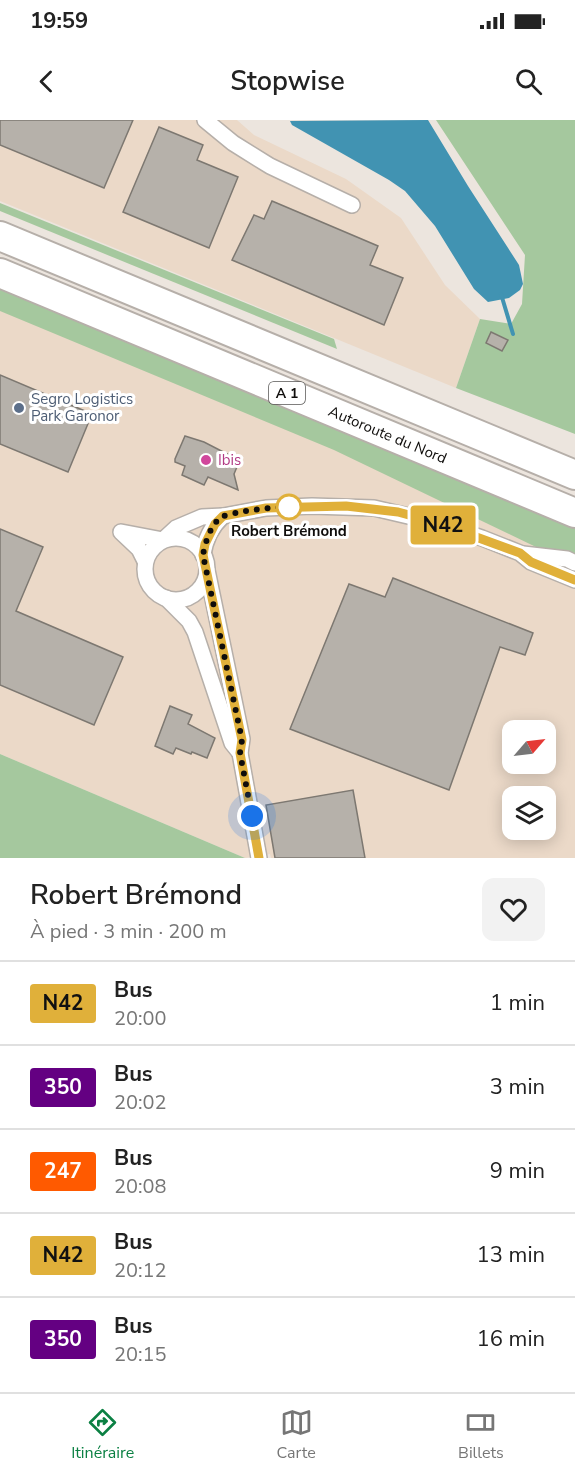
<!DOCTYPE html>
<html lang="fr">
<meta charset="utf-8">
<style>
body{margin:0;font-family:"Nunito Sans",sans-serif;background:#f2f2f2;color:#222;height:100vh;display:flex;flex-direction:column;font-size:22px;white-space:nowrap}
*{box-sizing:border-box;margin:0}
p{font-size:20px;color:#767676}
.icon{flex:none;width:33px;height:33px;fill:none;stroke:currentColor;stroke-width:2;stroke-linecap:round;stroke-linejoin:round}
.map{position:relative;height:738px;overflow:hidden}
.drawer{display:flex;flex-direction:column;background:#fff;flex:1}
.drawer>*{flex:none}
.badge{padding:0 12px;border-radius:4px;font-size:21px;line-height:39px}
.needle{width:39px;rotate:62deg}
.fabs{position:absolute;left:502px;top:600px;display:grid;gap:12px}
.fabs a{display:grid;place-items:center;width:54px;height:54px;border-radius:12px;background:#fff;box-shadow:0 3px 15px #0003;font-size:30px}
.you{position:absolute;width:30px;height:30px;margin:-15px;border:4px solid #fff;border-radius:50%;background:#1a73e8;box-shadow:0 0 0 9px #1a73e833}
.map>.badge{position:absolute;translate:-50% -50%;box-shadow:0 0 0 3px #fff}
.round{display:grid;place-items:center;flex:none;width:63px;height:63px;border-radius:12px;background:#f2f2f2}
.head{display:flex;align-items:center;justify-content:space-between;height:102px;padding:0 30px}
h1{font-size:28px;font-weight:600;line-height:45px}
ul{padding:0;list-style:none}
li{display:flex;align-items:center;gap:18px;height:84px;padding:0 30px;border-top:2px solid #e0e0e0}
li div{flex:1}
li b{display:block;font-size:22px}
li em{font-style:normal}
li .badge{min-width:66px;font-weight:700;text-align:center}
.status{display:flex;justify-content:space-between;align-items:center;height:42px;padding:0 30px;background:#fff;direction:ltr}
.status svg{height:16px;fill:currentColor}
header{display:flex;justify-content:space-between;align-items:center;height:78px;padding:0 30px;background:#fff;font-size:27px;font-weight:600}
.dock{display:flex;justify-content:space-around;align-items:center;height:84px;border-top:2px solid #e0e0e0;background:#fff;font-size:16px;color:#767676}
.dock a{display:grid;justify-items:center;gap:3px}
.dock .selected{color:#0b8043}
.map>svg:first-child{display:block}
</style>
<div class="status"><b>19:59</b><svg viewBox="0 0 49 12"><path d="M0 12V9h3v3zM5 12V6h3v6zM10 12V3h3v9zM15 12V0h3v12zM26 1h20v11H26zM47 4h2v5h-2z"/></svg></div>
<header><svg class="icon" aria-label="back" viewBox="0 0 24 24"><path d="M15 5l-7 7 7 7"/></svg>Stopwise<svg class="icon" aria-label="search" viewBox="0 0 24 24"><circle cx="10" cy="10" r="6"/><path d="M15 15l6 6"/></svg></header>
<div class="map">
<svg width="575" height="738" viewBox="0 0 575 738">
<rect width="100%" height="100%" fill="#ece5de"/>
<g fill="#ebd9c8" fill-rule="evenodd">
<path d="M 0,0 L 237,0 L 254,15 L 346,59 L 401,98 L 445,165 L 480,199 L 456,268 L 0,81 Z"/>
<path d="M 0,174 L 575,417 L 575,738 L 271,738 L 270,734 L 245,738 L 0,634 ZM 513,610 L 546,610 L 546,644 L 513,644 ZM 513,676 L 546,676 L 546,710 L 513,710 Z"/>
</g>
<g fill="#a5c89e">
<path d="M 436,0 L 575,0 L 575,314 L 456,268 L 480,199 L 511,204 L 522,184 L 525,135 Z"/>
<path d="M 0,83 L 334,219 L 337,229 L 0,91 Z"/>
<path d="M 0,169 L 575,407 L 575,436 L 561,431 L 536,427 L 334,330 L 0,191 Z"/>
<path d="M 0,634 L 245,738 L 0,738 Z"/>
</g>
<path fill="#4193b2" d="M 428,0 L 468,66 L 519,145 L 523,164 L 520,170 L 509,178 L 488,182 L 474,169 L 435,106 L 405,71 L 389,60 L 292,5 L 290,1 Z"/>
<g fill="none" stroke-linecap="round" stroke-linejoin="round">
<path stroke="#4193b2" stroke-width="4" d="M 501,174 L 513,214"/>
</g>
<g fill="#b6b1aa" stroke="#7d7871" stroke-width="1.5">
<path d="M 0,0 L 133,0 L 104,68 L 0,25 Z"/>
<path d="M 159,7 L 203,25 L 197,40 L 238,57 L 209,128 L 123,92 Z"/>
<path d="M 272,81 L 378,126 L 370,145 L 403,158 L 384,205 L 232,140 L 254,95 L 264,99 Z"/>
<path d="M 491,212 L 508,220 L 502,231 L 486,223 Z"/>
<path d="M 0,255 L 92,294 L 68,352 L 0,324 Z"/>
<path d="M 185,316 L 204,322 L 237,339 L 237,341 L 239,342 L 234,354 L 238,370 L 208,357 L 204,365 L 182,355 L 185,346 L 175,342 L 175,339 Z"/>
<path d="M 0,409 L 43,427 L 16,491 L 123,537 L 94,605 L 0,565 Z"/>
<path d="M 393,458 L 533,513 L 525,535 L 500,527 L 449,670 L 290,609 L 349,464 L 385,477 Z"/>
<path d="M 170,586 L 192,595 L 188,604 L 215,618 L 207,638 L 192,632 L 191,634 L 176,628 L 173,634 L 155,626 Z"/>
<path d="M 353,670 L 365,738 L 275,738 L 266,685 Z"/>
</g>
<g fill="none" stroke-linecap="round" stroke-linejoin="round">
<g stroke="#b6afa9" stroke-width="18">
<g id="minor">
<path d="M 205,0 L 233,23 L 270,46 L 352,85"/>
<circle cx="176" cy="449" r="31"/>
<path d="M 163,420 L 176,408 L 202,397 L 223,396 L 266,388 L 312,386 L 374,388 L 438,403 L 482,418 L 520,433 L 531,442 L 575,460"/>
<path d="M 523,434 L 567,439 L 575,443"/>
<path d="M 203,435 C 205,420 212,406 223,396"/>
<path d="M 145,441 L 139,429 L 121,412 L 163,420"/>
<path d="M 207,450 L 242,619 L 240,633 L 259,738"/>
<path d="M 166,478 L 189,501 L 195,512 L 232,623 L 240,633"/>
</g>
</g>
<g stroke="#b6afa9" stroke-width="32">
<g id="motorway">
<path d="M 0,116 L 575,355"/>
<path id="s1" d="M 0,153 L 575,393"/>
</g>
</g>
<use href="#minor" stroke="#fff" stroke-width="15"/>
<use href="#motorway" stroke="#fff" stroke-width="28"/>
</g>
<g fill="none" stroke-linecap="round" stroke-linejoin="round">
<g stroke="#fff" stroke-width="14">
<path id="line" d="M 259,738 L 240,633 L 242,620 L 203,435 L 205,424 L 215,404 L 223,396 L 266,388 L 346,386 L 398,392 L 438,403 L 520,433 L 531,442 L 575,460"/>
</g>
<use href="#line" stroke="#e0b03a" stroke-width="9"/>
<path stroke="#0f0d0b" stroke-width="6" stroke-dasharray="0 10.8" d="M 252,696 L 240,633 L 242,620 L 203,435 C 205,423 211,403 222,397 C 233,391 276,387 289,387"/>
</g>
<circle fill="#5c6f8a" stroke="#fff" stroke-width="2" cx="19" cy="288" r="6"/>
<circle fill="#d1479c" stroke="#fff" stroke-width="2" cx="206" cy="340" r="6"/>
<circle fill="#fff" stroke="#e0b03a" stroke-width="3" cx="289" cy="387" r="12"/>
<g text-anchor="middle" dominant-baseline="central" stroke-width="6" stroke-linejoin="round" paint-order="stroke">
<rect fill="#fff" stroke="#575654" stroke-width="1.5" x="269" y="262" width="36" height="22" rx="4.5"/>
<g font-size="14" font-weight="bold" fill="#0f0d0b">
<text x="287" y="273">A 1</text>
</g>
<g font-size="15" fill="#4e5e75" stroke="#fff" text-anchor="start">
<text x="31" y="279">Segro Logistics<tspan x="31" dy="17">Park Garonor</tspan></text>
</g>
<g font-size="15" fill="#0f0d0b" stroke="#fff">
<text stroke="none"><textPath href="#s1" startOffset="420">Autoroute du Nord</textPath></text>
</g>
<g font-size="15" fill="#b23c85" stroke="#fff" text-anchor="start">
<text x="218" y="340">Ibis</text>
</g>
<g font-size="15" font-weight="bold" fill="#0f0d0b" stroke="#fff">
<text x="289" y="411">Robert Brémond</text>
</g>
</g>
</svg>
<div class="fabs">
<a><svg class="needle" viewBox="-14 -14 28 28"><path d="M0-13l5 13h-10z" fill="#e53935"/><path d="M0 13l5-13h-10z" fill="#767676"/></svg></a>
<a><svg class="icon" aria-label="layers" viewBox="0 0 24 24"><path d="M12 4l9 5-9 5-9-5zM3 14l9 5 9-5"/></svg></a>
</div>
<div class="you" style="left:252px;top:696px"></div>
<b class="badge" style="left:443px;top:405px;background:#e0b03a;color:#111">N42</b>
</div>
<section class="drawer">
<div class="head"><div><h1>Robert Brémond</h1><p>À pied · 3 min · 200 m</p></div><a class="round"><svg class="icon" aria-label="heart" viewBox="0 0 24 24"><path d="M12 20l-8-8c-3-5 5-10 8-4 3-6 11-1 8 4z"/></svg></a></div>
<ul>
<li><span class="badge" style="background:#e0b03a;color:#111">N42</span><div><b>Bus</b><p>20:00</p></div><em>1 min</em></li>
<li><span class="badge" style="background:#640082;color:#fff">350</span><div><b>Bus</b><p>20:02</p></div><em>3 min</em></li>
<li><span class="badge" style="background:#ff5a00;color:#fff">247</span><div><b>Bus</b><p>20:08</p></div><em>9 min</em></li>
<li><span class="badge" style="background:#e0b03a;color:#111">N42</span><div><b>Bus</b><p>20:12</p></div><em>13 min</em></li>
<li><span class="badge" style="background:#640082;color:#fff">350</span><div><b>Bus</b><p>20:15</p></div><em>16 min</em></li>
</ul>
</section>
<nav class="dock">
<a class="selected"><svg class="icon" aria-label="directions" viewBox="0 0 24 24"><path d="M12 3l9 9-9 9-9-9zM9 14v-3h6M13 9l2 2-2 2"/></svg>Itinéraire</a>
<a><svg class="icon" aria-label="map" viewBox="0 0 24 24"><path d="M3 6l6-2 6 2 6-2v14l-6 2-6-2-6 2zM9 4v14M15 6v14"/></svg>Carte</a>
<a><svg class="icon" aria-label="tickets" viewBox="0 0 24 24"><path d="M3 7h18v10H3zM15 7v10"/></svg>Billets</a>
</nav>
